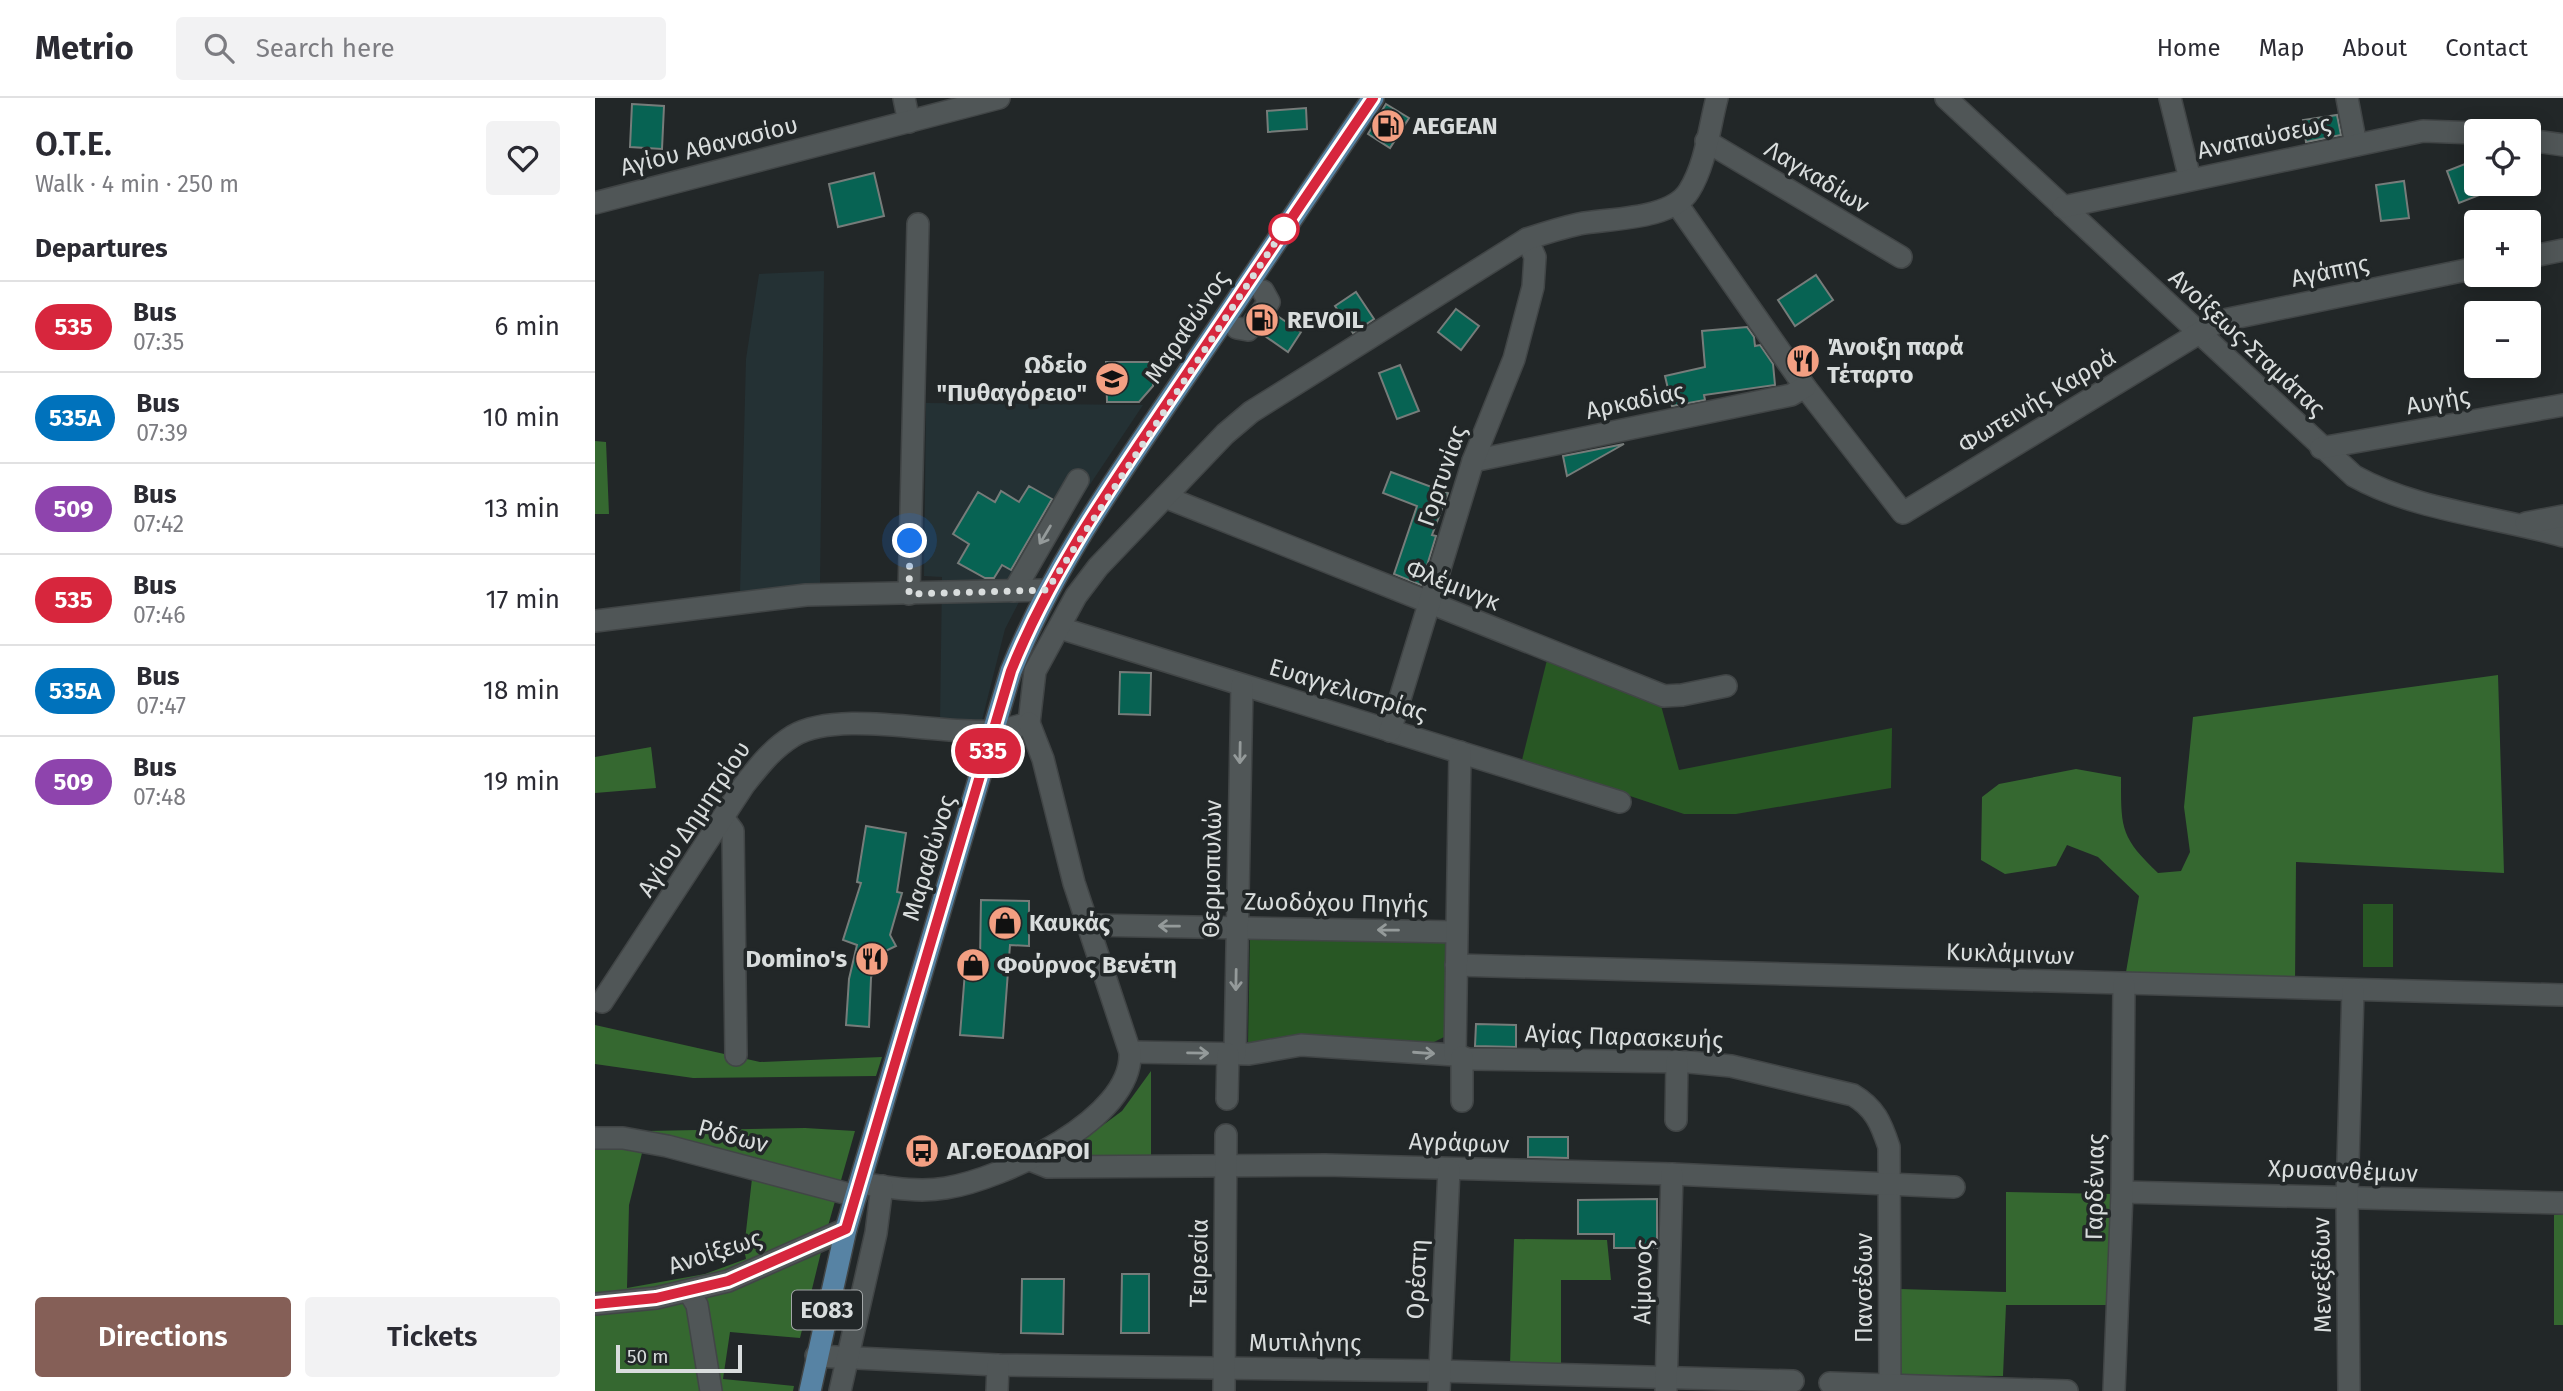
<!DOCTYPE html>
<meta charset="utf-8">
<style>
body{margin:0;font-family:"Fira Sans",sans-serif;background:#f2f2f3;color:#2b2b33;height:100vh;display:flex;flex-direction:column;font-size:26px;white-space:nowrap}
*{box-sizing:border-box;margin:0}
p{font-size:23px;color:#7c7c81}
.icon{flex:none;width:38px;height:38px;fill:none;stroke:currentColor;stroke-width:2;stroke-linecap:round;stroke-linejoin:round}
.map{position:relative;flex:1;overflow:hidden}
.panel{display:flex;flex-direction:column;background:#fff;width:595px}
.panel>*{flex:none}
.badge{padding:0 14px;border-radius:23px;font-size:24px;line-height:46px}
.tools{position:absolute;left:1869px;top:21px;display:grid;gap:14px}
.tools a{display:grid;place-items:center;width:77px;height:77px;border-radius:7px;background:#fff;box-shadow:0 4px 18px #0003;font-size:35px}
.scale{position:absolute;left:21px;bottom:18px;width:126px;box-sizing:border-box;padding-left:7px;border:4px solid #d9dddd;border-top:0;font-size:19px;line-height:24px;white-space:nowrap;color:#d9dddd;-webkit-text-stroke:5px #222728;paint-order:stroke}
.you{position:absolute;width:35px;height:35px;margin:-18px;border:5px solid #fff;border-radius:50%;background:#1a73e8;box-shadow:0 0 0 10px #1a73e833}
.map>.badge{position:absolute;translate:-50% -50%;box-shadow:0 0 0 4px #fff}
h2{padding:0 35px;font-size:26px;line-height:63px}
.round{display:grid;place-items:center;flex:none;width:74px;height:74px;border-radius:7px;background:#f2f2f3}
.overview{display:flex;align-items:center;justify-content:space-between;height:119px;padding:0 35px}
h1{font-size:33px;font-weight:600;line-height:52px}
.action{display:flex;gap:14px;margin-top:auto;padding:14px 35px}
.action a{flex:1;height:80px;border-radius:7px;background:#855f57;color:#fff;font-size:28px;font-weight:600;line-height:80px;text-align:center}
.action a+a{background:#f2f2f3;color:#2b2b33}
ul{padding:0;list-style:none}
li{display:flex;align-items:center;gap:21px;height:91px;padding:0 35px;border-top:2px solid #e1e1e2}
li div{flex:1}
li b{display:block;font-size:26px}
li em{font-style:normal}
li .badge{min-width:77px;font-weight:700;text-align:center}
header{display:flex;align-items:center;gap:42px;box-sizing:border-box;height:98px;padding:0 35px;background:#fff;border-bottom:2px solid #e1e1e2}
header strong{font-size:33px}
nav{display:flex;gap:38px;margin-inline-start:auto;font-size:24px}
.search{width:490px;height:63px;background:#f2f2f3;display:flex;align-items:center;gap:18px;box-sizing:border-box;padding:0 24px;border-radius:7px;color:#7c7c81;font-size:26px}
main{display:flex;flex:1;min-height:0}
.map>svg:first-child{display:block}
</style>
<header>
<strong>Metrio</strong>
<div class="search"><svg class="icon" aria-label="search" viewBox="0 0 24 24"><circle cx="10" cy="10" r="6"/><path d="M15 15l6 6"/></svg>Search here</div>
<nav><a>Home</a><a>Map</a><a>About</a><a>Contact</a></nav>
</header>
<main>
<section class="panel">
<div class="overview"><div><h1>Ο.Τ.Ε.</h1><p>Walk · 4 min · 250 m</p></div><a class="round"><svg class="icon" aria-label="heart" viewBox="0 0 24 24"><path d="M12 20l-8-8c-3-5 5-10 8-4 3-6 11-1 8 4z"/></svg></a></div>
<h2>Departures</h2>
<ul>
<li><span class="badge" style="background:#d7263d;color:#fff">535</span><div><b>Bus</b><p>07:35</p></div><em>6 min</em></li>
<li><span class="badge" style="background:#0072bc;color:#fff">535A</span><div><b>Bus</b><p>07:39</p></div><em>10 min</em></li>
<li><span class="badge" style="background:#8e44ad;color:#fff">509</span><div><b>Bus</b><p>07:42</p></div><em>13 min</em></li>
<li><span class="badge" style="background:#d7263d;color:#fff">535</span><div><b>Bus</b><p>07:46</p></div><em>17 min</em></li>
<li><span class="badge" style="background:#0072bc;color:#fff">535A</span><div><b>Bus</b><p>07:47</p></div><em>18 min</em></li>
<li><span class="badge" style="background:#8e44ad;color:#fff">509</span><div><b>Bus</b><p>07:48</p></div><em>19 min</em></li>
</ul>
<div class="action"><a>Directions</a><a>Tickets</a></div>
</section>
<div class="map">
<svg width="1968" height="1293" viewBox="0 0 1968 1293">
<rect width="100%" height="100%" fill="#222728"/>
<g fill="#243134">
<path d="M 229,173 L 225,486 L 145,494 L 151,261 L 164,176 Z"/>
<path d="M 331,305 L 548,307 L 450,454 L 410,531 L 386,626 L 345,623 L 347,479 L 329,478 Z"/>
</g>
<g fill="#285724">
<path d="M 952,562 L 1065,604 L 1084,672 L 1297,630 L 1296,690 L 1141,716 L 1089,716 L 927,662 Z"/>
<rect x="1768" y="806" width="30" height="63"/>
<path d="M 655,840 L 853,842 L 853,937 L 837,945 L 653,946 Z"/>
</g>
<g fill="#356830">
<path d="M 0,343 L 11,344 L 14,416 L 0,416 Z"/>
<path d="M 1903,577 L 1909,775 L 1701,764 L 1700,886 L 1530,880 L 1544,798 L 1503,759 L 1472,747 L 1461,768 L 1410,776 L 1386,762 L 1387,699 L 1404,686 L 1481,671 L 1526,679 C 1526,730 1525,739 1563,775 L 1586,773 L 1595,754 L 1589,709 L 1598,619 Z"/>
<path d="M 56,649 L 61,690 L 0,695 L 0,659 Z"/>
<path d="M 0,927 L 165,964 L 287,959 L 281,978 L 98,980 L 0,966 Z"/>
<path d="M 556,973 L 556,1060 L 461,1062 L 527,1013 Z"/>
<path d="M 210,1030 L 260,1033 L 229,1142 L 205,1240 L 135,1234 L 128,1281 L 199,1288 L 198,1293 L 0,1293 L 0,1051 L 48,1051 L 34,1107 L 32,1190 L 110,1176 L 151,1161 L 149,1151 L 159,1063 L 50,1033 Z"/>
<path d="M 1411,1094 L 1518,1096 L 1515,1207 L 1411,1207 L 1408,1278 L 1303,1277 L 1304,1191 L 1411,1194 Z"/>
<rect x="1959" y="1117" width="9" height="110"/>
<path d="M 919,1141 L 1012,1142 L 1016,1182 L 966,1182 L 966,1267 L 915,1267 Z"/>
</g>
<g fill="#076353" stroke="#767c7a" stroke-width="2">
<path d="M 37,6 L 69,8 L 67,51 L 35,49 Z"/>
<path d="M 791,6 L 814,20 L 795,50 L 773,36 Z"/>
<path d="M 711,10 L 712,31 L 673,34 L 672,13 Z"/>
<path d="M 1742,17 L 1746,37 L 1711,44 L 1708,22 Z"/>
<path d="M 1875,64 L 1887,96 L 1864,105 L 1852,73 Z"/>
<path d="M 279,75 L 289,118 L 243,129 L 234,86 Z"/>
<path d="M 1809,83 L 1814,120 L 1786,123 L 1781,87 Z"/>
<path d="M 1221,177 L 1238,202 L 1200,228 L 1183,202 Z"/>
<path d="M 761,194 L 779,221 L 758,235 L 740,208 Z"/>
<path d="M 861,211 L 884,228 L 866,252 L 843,234 Z"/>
<path d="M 681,217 L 706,234 L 693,254 L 667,236 Z"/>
<path d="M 1152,229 L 1159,239 L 1160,248 L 1165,247 L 1178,266 L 1180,287 L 1109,297 L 1110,302 L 1077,308 L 1070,278 L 1110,269 L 1107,233 Z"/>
<path d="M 511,264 L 558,264 L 558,288 L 544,304 L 512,304 Z"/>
<path d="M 805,267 L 824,313 L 802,321 L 784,275 Z"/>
<path d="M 1029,346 L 972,378 L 968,358 Z"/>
<path d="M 796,374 L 853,395 L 837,437 L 841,438 L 826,487 L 799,476 L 822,408 L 788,395 Z"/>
<path d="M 434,388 L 457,401 L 416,472 L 407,467 L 399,480 L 390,480 L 363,465 L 374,446 L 358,436 L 383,394 L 400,404 L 406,393 L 424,404 Z"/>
<path d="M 525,574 L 556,575 L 555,617 L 524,616 Z"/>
<path d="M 271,728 L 311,735 L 302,794 L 307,795 L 295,837 L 301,848 L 282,857 L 276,880 L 274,929 L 251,927 L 254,881 L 262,847 L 248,842 L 266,785 L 262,784 Z"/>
<path d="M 386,802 L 434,803 L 434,848 L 415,847 L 408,940 L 365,937 L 371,861 L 385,862 Z"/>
<path d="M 881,926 L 921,927 L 921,949 L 880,948 Z"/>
<path d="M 933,1039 L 973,1039 L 973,1060 L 933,1059 Z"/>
<path d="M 1062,1101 L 1062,1150 L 1019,1150 L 1019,1136 L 983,1136 L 983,1102 Z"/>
<path d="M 527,1176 L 554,1176 L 554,1235 L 526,1235 Z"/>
<path d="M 427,1181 L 469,1181 L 468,1236 L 426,1235 Z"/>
</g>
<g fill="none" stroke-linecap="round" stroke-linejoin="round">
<g stroke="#414546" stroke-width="24">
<g id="minor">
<path d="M 309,0 L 314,24"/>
<path d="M 1351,0 L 1759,378 C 1822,413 1899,418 1968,438"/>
<path d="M 1575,0 L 1595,81"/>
<path d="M 1752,0 L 1761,47"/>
<path d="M 1934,42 L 1968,47"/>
<path d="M 1111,43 L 1306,159"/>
<path d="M 0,105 L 404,0"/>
<path d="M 1082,106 L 1210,289 L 1308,415 L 1624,223 L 1881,170"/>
<path d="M 1468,109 L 1828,33 L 1881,35"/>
<path d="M 1934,159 L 1968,152"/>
<path d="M 642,230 L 653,232 L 674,204 L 668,193"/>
<path d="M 1726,350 L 1968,307"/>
<path d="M 878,363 L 1196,297 L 1210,289"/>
<path d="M 570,399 L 1069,598 L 1087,597 L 1131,588"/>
<path d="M 1931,425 L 1968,418"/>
<path d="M 419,493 L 483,382"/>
<path d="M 314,496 L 323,126"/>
<path d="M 0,523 L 211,497 L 452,492"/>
<path d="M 465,530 L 1025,704"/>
<path d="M 795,633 L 878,363 L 919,261 L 938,189 L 940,159 L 932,141"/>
<path d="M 129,721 L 138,733 L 141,957"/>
<path d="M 495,827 L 861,834"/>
<path d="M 861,867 L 1968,897"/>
<path d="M 7,904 L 149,687 C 164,668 177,651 198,638 C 245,611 343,637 397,633 C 409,633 422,628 434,625 L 440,573 L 481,498 L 503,469 L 630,336 L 656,314 L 932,141 C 950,135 966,130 984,126 C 1015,120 1076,122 1094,93 C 1111,66 1114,30 1122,0"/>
<path d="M 535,954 L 654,956 L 706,947 L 860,957 L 873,961 L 1094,964 L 1136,968 L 1258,997 C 1280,1010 1286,1025 1294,1049 L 1295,1293"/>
<path d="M 640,956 L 647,587"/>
<path d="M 860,957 L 865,654"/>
<path d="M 867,959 L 867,1003"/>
<path d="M 632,1001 L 633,956"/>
<path d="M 1081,1022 L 1082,963"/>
<path d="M 0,1040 L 28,1040 L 72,1048 L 261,1098"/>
<path d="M 433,1061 L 453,1069 L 730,1067 L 1077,1076 L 1359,1089"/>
<path d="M 265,1085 C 293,1089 322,1095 351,1090 C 407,1081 539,1021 535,954 L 479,785 L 448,661 L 434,625"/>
<path d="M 1527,1094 L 1968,1105"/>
<path d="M 94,1194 L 102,1207 L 116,1293"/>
<path d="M 0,1206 L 61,1200 L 133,1183 L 251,1131"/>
<path d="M 221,1258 L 403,1267 L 844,1273 L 1198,1283"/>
<path d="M 1235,1285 L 1472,1293"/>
<path d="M 1071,1291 L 1077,1076"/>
<path d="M 245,1293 L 281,1135 L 287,1088"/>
<path d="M 402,1293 L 403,1267"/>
<path d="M 629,1293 L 631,1037"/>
<path d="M 844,1293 L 854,1071"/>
<path d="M 1519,1293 L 1527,1094 L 1529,886"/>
<path d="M 1754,1293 L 1752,1099 L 1758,892"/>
</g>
</g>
<g stroke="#414546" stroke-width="24">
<path id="major" d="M 215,1293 L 251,1131 L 416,573 C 456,473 519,384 579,295 C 646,197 712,98 778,0"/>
</g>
<use href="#minor" stroke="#505657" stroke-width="21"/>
<use href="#major" stroke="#5783a4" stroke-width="21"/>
</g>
<defs><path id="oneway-shaft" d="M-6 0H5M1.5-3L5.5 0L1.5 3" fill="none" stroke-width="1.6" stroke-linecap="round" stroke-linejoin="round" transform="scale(1.75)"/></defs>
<g stroke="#949a9a">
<use href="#oneway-shaft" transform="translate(450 437) rotate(121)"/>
<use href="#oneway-shaft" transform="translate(645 655) rotate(91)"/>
<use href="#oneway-shaft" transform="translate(574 828) rotate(-179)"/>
<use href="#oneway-shaft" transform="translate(793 832) rotate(-179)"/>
<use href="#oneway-shaft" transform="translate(641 882) rotate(91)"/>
<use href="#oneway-shaft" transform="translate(603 955) rotate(1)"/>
<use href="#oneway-shaft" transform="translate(829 955) rotate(4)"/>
</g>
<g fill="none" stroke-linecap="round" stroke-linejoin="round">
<g stroke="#fff" stroke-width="16">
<path id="line" d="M 0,1206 L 61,1200 L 133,1183 L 251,1131 L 416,573 C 456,473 519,384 579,295 C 646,196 711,98 778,0"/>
</g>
<use href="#line" stroke="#d7263d" stroke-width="10"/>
<path stroke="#d9dddd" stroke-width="7" stroke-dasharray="0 12.6" d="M 315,443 L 314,496 L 452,492 L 689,131"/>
</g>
<defs>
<g id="fuel-disc" transform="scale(1.75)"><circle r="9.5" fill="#f39f82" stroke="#222728"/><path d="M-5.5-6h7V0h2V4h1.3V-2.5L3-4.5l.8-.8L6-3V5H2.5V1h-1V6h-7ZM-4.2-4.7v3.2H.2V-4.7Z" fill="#111"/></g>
<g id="restaurant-disc" transform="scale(1.75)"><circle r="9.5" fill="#f39f82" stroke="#222728"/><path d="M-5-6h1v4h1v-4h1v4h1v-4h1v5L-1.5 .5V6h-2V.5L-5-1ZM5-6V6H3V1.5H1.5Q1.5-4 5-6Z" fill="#111"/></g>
<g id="school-disc" transform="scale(1.75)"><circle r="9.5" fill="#f39f82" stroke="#222728"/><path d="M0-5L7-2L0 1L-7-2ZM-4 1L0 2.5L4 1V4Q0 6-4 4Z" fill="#111"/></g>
<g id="shop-disc" transform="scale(1.75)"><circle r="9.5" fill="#f39f82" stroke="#222728"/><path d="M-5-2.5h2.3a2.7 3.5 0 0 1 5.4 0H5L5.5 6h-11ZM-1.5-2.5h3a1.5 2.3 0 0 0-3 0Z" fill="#111"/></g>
<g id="bus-disc" transform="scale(1.75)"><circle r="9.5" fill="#f39f82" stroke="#222728"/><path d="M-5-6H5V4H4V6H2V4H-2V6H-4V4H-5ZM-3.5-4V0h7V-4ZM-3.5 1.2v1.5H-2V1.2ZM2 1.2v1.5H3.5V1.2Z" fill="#111"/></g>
</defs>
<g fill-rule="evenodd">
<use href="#fuel-disc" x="793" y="28"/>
<use href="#fuel-disc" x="667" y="222"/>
<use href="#restaurant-disc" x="1208" y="263"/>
<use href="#school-disc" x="517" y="281"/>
<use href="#shop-disc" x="410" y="825"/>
<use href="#restaurant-disc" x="277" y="861"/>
<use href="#shop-disc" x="378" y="867"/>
<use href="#bus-disc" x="327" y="1053"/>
</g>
<circle fill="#fff" stroke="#d7263d" stroke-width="3.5" cx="689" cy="131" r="14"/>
<g text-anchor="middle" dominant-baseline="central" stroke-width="7" stroke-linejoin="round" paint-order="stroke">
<rect fill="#222728" stroke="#a2a6a7" stroke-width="2" x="197" y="1192.5" width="70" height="39" rx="5"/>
<g font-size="23" font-weight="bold" fill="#d9dddd">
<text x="232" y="1212">ΕΟ83</text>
</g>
<g font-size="24" font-weight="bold" fill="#d9dddd" stroke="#222728" text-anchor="start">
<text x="818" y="28">AEGEAN</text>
<text x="692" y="222">REVOIL</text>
<text x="1232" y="249">Άνοιξη παρά<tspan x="1232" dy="28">Τέταρτο</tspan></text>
<text x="492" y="267" text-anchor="end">Ωδείο<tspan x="492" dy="28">"Πυθαγόρειο"</tspan></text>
<text x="434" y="825">Καυκάς</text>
<text x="252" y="861" text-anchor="end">Domino's</text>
<text x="402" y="867">Φούρνος Βενέτη</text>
<text x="352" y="1053">ΑΓ.ΘΕΟΔΩΡΟΙ</text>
</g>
<g font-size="24" fill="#d9dddd" stroke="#222728">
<text transform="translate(1669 39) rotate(-12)">Αναπαύσεως</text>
<text transform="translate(114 48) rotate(-14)">Αγίου Αθανασίου</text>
<text transform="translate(1222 79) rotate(31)">Λαγκαδίων</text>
<text transform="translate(1735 173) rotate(-12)">Αγάπης</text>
<text transform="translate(592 229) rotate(-56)">Μαραθώνος</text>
<text transform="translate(1652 245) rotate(43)">Ανοίξεως-Σταμάτας</text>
<text transform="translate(1040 303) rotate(-12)">Αρκαδίας</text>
<text transform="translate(1442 303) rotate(-31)">Φωτεινής Καρρά</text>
<text transform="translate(1843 303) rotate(-10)">Αυγής</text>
<text transform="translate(847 378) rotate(-71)">Γορτυνίας</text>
<text transform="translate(858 487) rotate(22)">Φλέμινγκ</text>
<text transform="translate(753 592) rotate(17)">Ευαγγελιστρίας</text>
<text transform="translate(99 721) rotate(-56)">Αγίου Δημητρίου</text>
<text transform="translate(334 760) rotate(-73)">Μαραθώνος</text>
<text transform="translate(617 771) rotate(-89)">Θερμοπυλών</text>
<text transform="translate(741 805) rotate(1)">Ζωοδόχου Πηγής</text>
<text transform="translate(1415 856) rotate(2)">Κυκλάμινων</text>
<text transform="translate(1029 939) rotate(2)">Αγίας Παρασκευής</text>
<text transform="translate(138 1038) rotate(15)">Ρόδων</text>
<text transform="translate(864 1045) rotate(2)">Αγράφων</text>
<text transform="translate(1748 1073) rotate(2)">Χρυσανθέμων</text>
<text transform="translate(1500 1089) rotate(-89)">Γαρδένιας</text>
<text transform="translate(120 1154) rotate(-18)">Ανοίξεως</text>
<text transform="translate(604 1165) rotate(-89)">Τειρεσία</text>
<text transform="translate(1727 1177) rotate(-91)">Μενεξέδων</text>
<text transform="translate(822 1181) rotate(-87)">Ορέστη</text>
<text transform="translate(1048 1184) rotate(-89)">Αίμονος</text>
<text transform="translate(1269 1190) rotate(-90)">Πανσέδων</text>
<text x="710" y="1245">Μυτιλήνης</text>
</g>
</g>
</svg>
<div class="tools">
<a><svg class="icon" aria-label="locate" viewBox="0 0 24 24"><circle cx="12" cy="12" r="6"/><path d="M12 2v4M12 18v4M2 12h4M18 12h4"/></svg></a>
<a>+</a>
<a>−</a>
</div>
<div class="scale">50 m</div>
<div class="you" style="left:315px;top:443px"></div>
<b class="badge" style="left:393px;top:653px;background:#d7263d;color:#fff">535</b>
</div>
</main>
